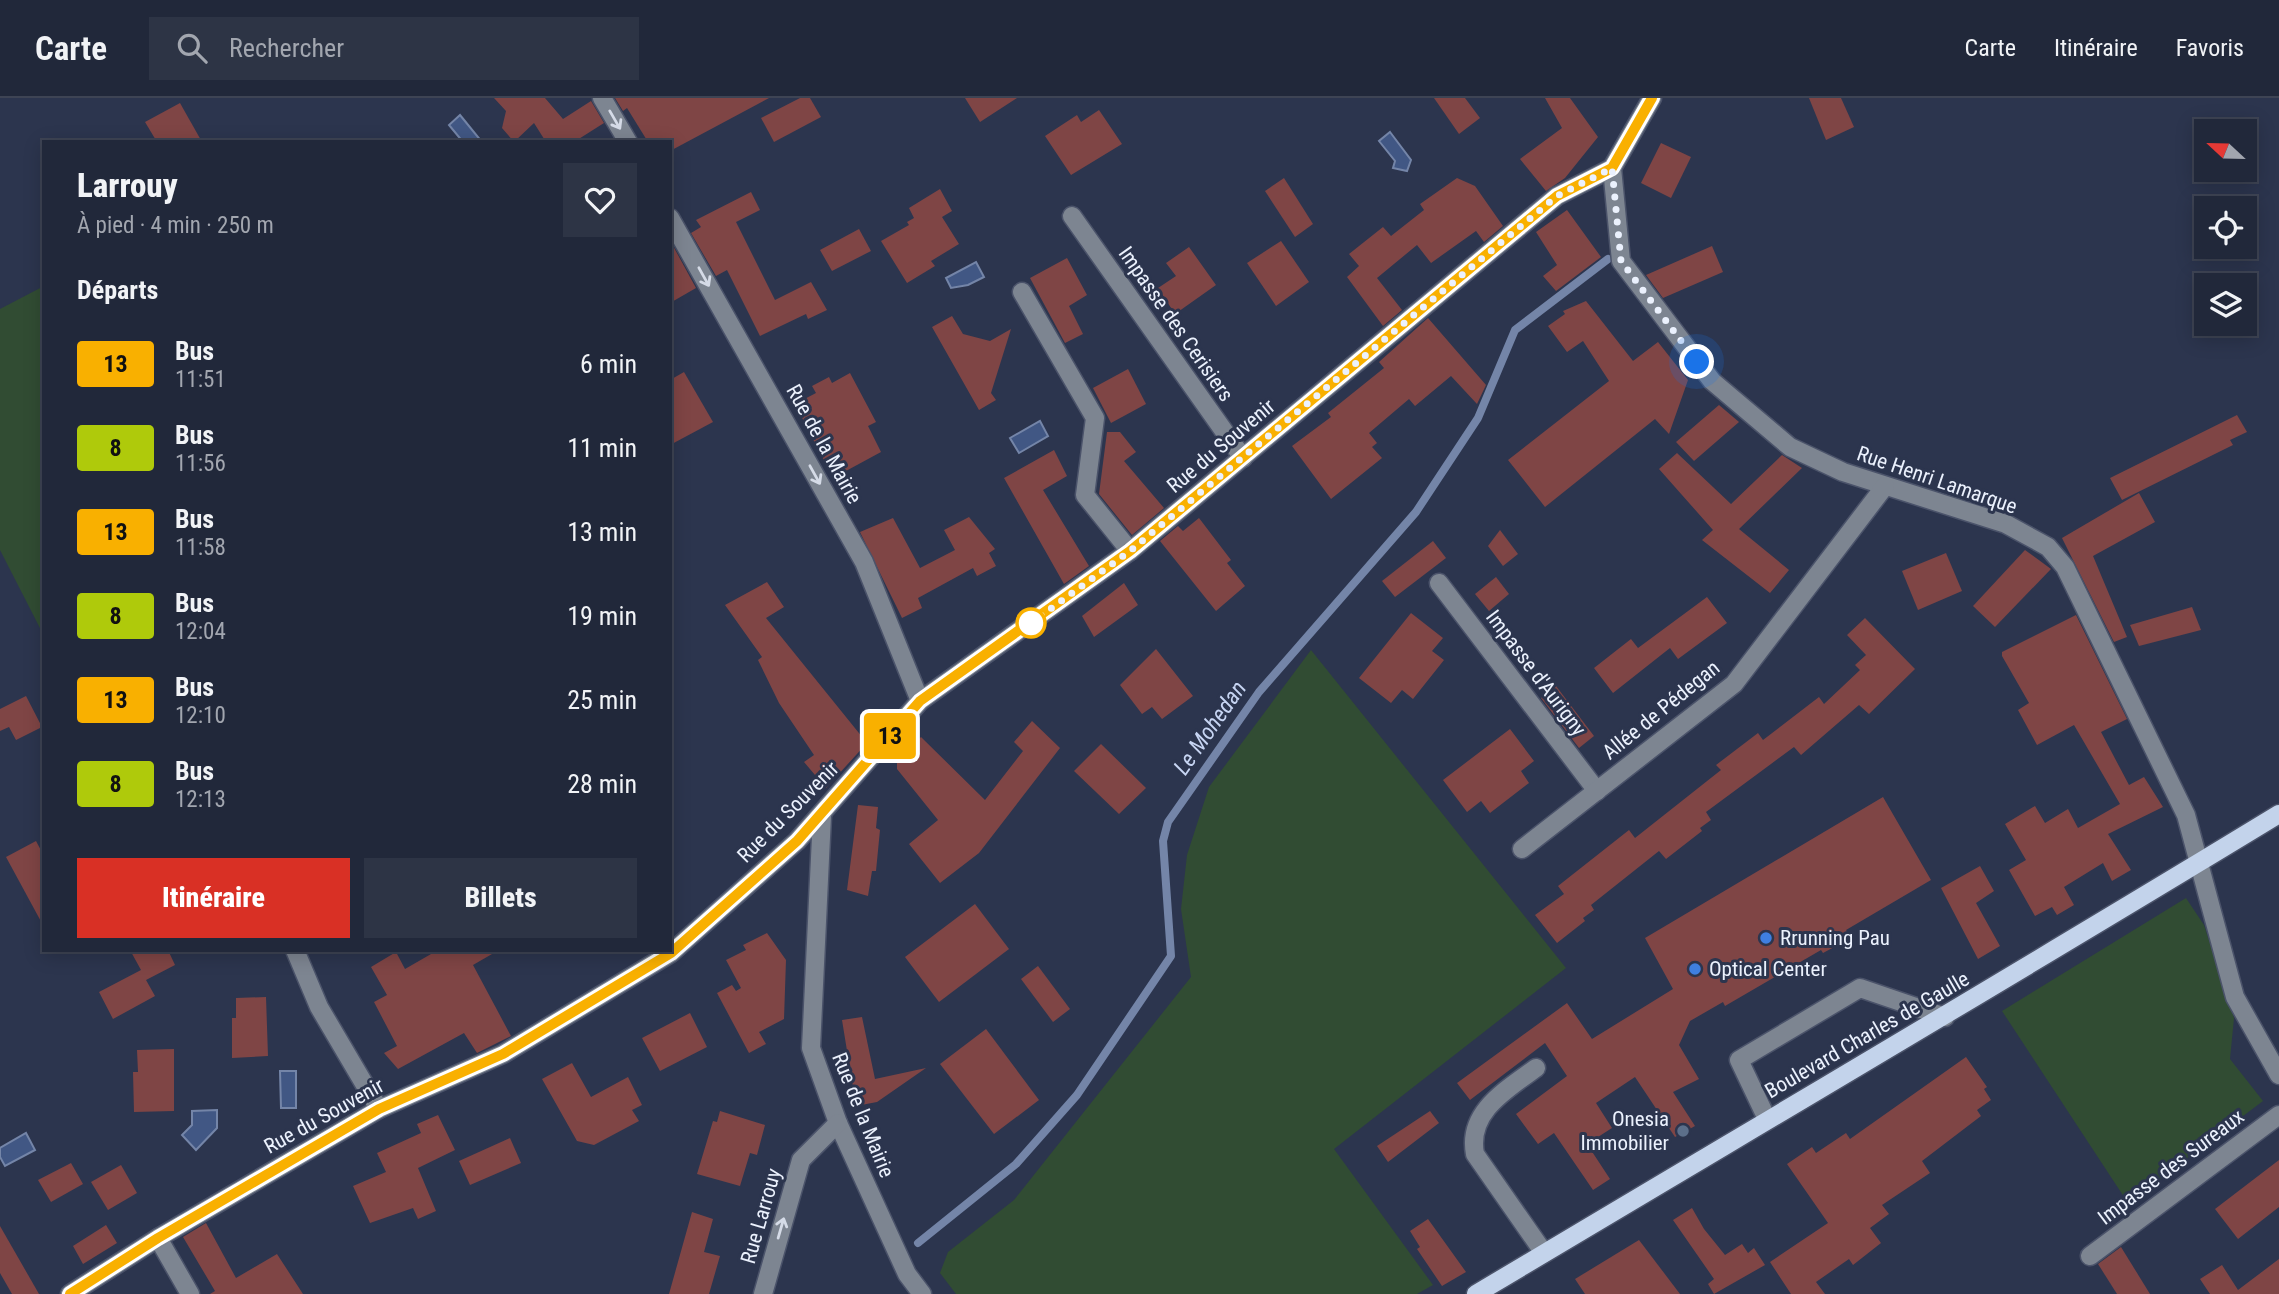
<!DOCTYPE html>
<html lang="fr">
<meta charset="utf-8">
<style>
body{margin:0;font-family:"Roboto Condensed",sans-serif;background:#2d3445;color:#f1f3f6;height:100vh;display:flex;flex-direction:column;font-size:26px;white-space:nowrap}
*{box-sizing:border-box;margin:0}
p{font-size:23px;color:#a2a6af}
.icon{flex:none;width:38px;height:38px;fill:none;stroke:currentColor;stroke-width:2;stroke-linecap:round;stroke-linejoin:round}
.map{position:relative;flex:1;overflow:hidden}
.details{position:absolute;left:42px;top:42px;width:630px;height:812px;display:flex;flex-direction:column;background:#21283a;border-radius:0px;box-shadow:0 4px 18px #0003,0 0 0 2px #3e4454}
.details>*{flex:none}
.badge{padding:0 14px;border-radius:5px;font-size:24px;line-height:46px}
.needle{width:46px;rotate:292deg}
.tools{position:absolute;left:2194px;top:21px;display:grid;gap:14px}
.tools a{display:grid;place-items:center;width:63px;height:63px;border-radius:0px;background:#21283a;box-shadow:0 4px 18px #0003,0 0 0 2px #3e4454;font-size:35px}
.you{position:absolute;width:35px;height:35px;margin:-18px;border:5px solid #fff;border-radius:50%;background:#1a73e8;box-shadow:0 0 0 10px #1a73e833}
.map>.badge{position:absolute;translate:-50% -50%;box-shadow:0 0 0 4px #fff}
h2{padding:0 35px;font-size:26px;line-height:63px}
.round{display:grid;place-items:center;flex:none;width:74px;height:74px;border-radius:0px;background:#2d3445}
.headline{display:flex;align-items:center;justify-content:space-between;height:119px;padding:0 35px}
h1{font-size:33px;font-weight:800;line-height:52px}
.cta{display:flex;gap:14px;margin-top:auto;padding:14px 35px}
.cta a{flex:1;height:80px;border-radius:0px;background:#d93025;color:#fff;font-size:28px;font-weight:800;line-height:80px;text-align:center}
.cta a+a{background:#2d3445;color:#f1f3f6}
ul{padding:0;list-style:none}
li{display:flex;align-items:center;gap:21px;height:84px;padding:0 35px}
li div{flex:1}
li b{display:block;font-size:26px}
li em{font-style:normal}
li .badge{min-width:77px;font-weight:700;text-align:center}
header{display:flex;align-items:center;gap:42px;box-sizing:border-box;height:98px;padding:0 35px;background:#21283a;border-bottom:2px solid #3e4454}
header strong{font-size:33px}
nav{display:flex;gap:38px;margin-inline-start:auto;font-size:24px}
.search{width:490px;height:63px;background:#2d3445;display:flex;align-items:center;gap:18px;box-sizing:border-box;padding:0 24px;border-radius:0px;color:#a2a6af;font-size:26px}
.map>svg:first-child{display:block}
</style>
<header>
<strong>Carte</strong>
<div class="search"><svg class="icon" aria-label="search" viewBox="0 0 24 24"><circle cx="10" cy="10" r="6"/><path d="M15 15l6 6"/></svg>Rechercher</div>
<nav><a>Carte</a><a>Itinéraire</a><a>Favoris</a></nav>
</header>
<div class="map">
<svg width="2279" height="1196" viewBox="0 0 2279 1196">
<rect width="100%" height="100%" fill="#2c354e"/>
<g fill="#314c33">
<path d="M 44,188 L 44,533 L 42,534 L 0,452 L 0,211 Z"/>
<path d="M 1311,552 L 1566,870 L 1334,1051 L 1433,1187 L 1417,1196 L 956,1196 L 940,1175 L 948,1154 L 1014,1102 L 1191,879 L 1181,811 L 1187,757 L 1209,689 Z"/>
<path d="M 2186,800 L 2204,827 L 2234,920 L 2230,961 L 2263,1003 L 2128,1105 L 2002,913 Z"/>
</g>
<g fill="#415784" stroke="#7485a8" stroke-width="2">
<path d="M 460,17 L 482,44 L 463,44 L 449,27 Z"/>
<path d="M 1390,34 L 1411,62 L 1407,73 L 1393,70 L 1395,63 L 1379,43 Z"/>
<path d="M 976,164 L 984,179 L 968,187 L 951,190 L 946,180 Z"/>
<path d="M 1040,323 L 1048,338 L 1019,355 L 1010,340 Z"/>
<path d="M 280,973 L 296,973 L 296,1010 L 281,1010 Z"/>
<path d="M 217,1012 L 217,1030 L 196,1052 L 182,1037 L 192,1027 L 192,1013 Z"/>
<path d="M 26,1035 L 35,1052 L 5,1068 L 0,1059 L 0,1050 Z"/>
</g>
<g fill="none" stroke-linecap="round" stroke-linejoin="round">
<path stroke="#7485a8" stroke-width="8" d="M 918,1145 L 1016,1066 L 1077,997 L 1171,858 L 1163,743 L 1168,724 L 1259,594 L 1416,414 L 1478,320 L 1515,232 L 1608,161"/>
</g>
<g fill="#7f4545">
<path d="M 494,0 L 545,0 L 563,21 L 591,3 L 604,25 L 574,44 L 546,44 L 534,25 L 514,44 L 502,30 L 506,13 Z"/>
<path d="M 615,0 L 769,0 L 670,53 L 670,44 L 648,44 L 627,10 L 623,13 Z"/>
<path d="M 800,0 L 810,0 L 821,19 L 774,44 L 761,20 Z"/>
<path d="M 965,0 L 1017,0 L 980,24 Z"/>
<path d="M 1434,0 L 1465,0 L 1480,20 L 1459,36 Z"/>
<path d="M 1545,0 L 1570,0 L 1598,39 L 1565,80 L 1546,93 L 1520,61 L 1562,30 Z"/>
<path d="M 1809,0 L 1841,0 L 1854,29 L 1826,42 Z"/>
<path d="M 180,5 L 202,44 L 157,44 L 145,24 Z"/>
<path d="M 1099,12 L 1122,46 L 1071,77 L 1045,38 L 1077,17 L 1081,24 Z"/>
<path d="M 1661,45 L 1691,59 L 1671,100 L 1641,85 Z"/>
<path d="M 1284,80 L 1313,126 L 1295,139 L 1265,93 Z"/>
<path d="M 1457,80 L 1475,88 L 1503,128 L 1484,144 L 1476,133 L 1431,165 L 1417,147 L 1377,180 L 1402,212 L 1383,228 L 1347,179 L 1359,168 L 1349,156 L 1383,129 L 1391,138 L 1424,112 L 1420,106 Z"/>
<path d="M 940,91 L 952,113 L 942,119 L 959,146 L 931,163 L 935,168 L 907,185 L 881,143 L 909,127 L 907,124 L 914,120 L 909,110 Z"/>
<path d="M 751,94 L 760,112 L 736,124 L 775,202 L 811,184 L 827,212 L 808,221 L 806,216 L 760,238 L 727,172 L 716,178 L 691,135 L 701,129 L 696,122 Z"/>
<path d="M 1567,112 L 1601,159 L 1556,193 L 1543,178 L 1557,167 L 1536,134 Z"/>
<path d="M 859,131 L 871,153 L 832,173 L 820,152 Z"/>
<path d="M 1281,143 L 1309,184 L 1276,208 L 1247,165 Z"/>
<path d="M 672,146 L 696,190 L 670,205 L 670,147 Z"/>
<path d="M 1712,148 L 1723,174 L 1663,200 L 1646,177 Z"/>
<path d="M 1189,149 L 1216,187 L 1175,216 L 1158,190 L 1176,178 L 1166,165 Z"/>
<path d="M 1067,160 L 1087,197 L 1069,208 L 1083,236 L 1065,245 L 1030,180 Z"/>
<path d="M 1586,203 L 1633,263 L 1658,244 L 1688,282 L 1669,336 L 1655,321 L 1545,409 L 1508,362 L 1609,283 L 1583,243 L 1567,254 L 1548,228 L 1565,216 L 1563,213 Z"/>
<path d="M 952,218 L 963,236 L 990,243 L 1011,231 L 991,295 L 996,302 L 979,312 L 932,229 Z"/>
<path d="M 1428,220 L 1486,287 L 1477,306 L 1451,278 L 1415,308 L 1409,301 L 1369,335 L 1377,345 L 1372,349 L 1382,360 L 1331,401 L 1292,348 L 1331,319 L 1328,315 L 1384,270 L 1379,264 Z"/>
<path d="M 1128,271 L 1146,306 L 1111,325 L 1093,290 Z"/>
<path d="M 684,274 L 713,324 L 670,347 L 670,282 Z"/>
<path d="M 850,275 L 876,324 L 868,328 L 881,354 L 833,380 L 795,306 L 816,295 L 812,288 L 829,279 L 832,285 Z"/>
<path d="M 1719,307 L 1739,324 L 1694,363 L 1676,344 Z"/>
<path d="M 2237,317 L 2247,334 L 2230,342 L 2233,347 L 2122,402 L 2110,380 Z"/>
<path d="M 1107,334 L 1120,334 L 1136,354 L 1124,363 L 1164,410 L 1132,437 L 1099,396 Z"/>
<path d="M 1054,352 L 1067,378 L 1043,392 L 1089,468 L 1064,486 L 1004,380 Z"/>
<path d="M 1677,355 L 1731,406 L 1782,357 L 1802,370 L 1739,431 L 1789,472 L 1770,495 L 1702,442 L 1713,432 L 1659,371 Z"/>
<path d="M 2139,395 L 2155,424 L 2093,458 L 2127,539 L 2114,544 L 2062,440 Z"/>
<path d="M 969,419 L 995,451 L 989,455 L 996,468 L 977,478 L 973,470 L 918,500 L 922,510 L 902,520 L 860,434 L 893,420 L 920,470 L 955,452 L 944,432 Z"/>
<path d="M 1199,420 L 1231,462 L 1227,465 L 1245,488 L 1216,513 L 1160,443 L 1178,428 L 1183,433 Z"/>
<path d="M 1500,432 L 1518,456 L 1503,468 L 1488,448 Z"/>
<path d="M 1433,443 L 1446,460 L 1395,499 L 1382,483 Z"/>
<path d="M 2025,452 L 2051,471 L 1995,529 L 1973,508 Z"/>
<path d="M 1946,455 L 1962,493 L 1918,512 L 1902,473 Z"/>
<path d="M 1496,479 L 1509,496 L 1489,513 L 1475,496 Z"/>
<path d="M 767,484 L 784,509 L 766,520 L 867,645 L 826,690 L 804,664 L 814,657 L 779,605 L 758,562 L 762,559 L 725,507 Z"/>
<path d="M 1124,485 L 1138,507 L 1094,539 L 1082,518 Z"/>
<path d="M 1707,499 L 1727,525 L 1678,561 L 1670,550 L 1613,595 L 1594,570 L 1631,541 L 1638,550 Z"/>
<path d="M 2192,509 L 2201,532 L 2139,548 L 2130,527 Z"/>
<path d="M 1411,515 L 1443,540 L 1432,553 L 1444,562 L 1413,601 L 1402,592 L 1391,605 L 1359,580 Z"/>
<path d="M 2076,517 L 2127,621 L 2101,634 L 2129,687 L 2144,679 L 2163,709 L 2108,736 L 2131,772 L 2112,783 L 2103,765 L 2064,789 L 2074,807 L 2057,817 L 2052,809 L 2035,818 L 2009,772 L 2026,762 L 2005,726 L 2035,708 L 2045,725 L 2068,711 L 2078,730 L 2120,706 L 2074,627 L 2037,647 L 2018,612 L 2029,605 L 2002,558 L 2002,554 Z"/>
<path d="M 1865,520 L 1915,571 L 1869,616 L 1859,607 L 1801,657 L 1794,649 L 1706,714 L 1711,722 L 1700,730 L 1702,733 L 1666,761 L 1659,753 L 1591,807 L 1594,812 L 1583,820 L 1585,823 L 1557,845 L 1535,817 L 1564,796 L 1558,788 L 1629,732 L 1635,740 L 1721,672 L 1716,667 L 1758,635 L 1763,642 L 1819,599 L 1824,606 L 1860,572 L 1855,567 L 1866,557 L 1847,537 Z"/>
<path d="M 1156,551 L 1193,598 L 1162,621 L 1152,609 L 1142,616 L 1120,587 Z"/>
<path d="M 1556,588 L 1594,638 L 1579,650 L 1541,600 Z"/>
<path d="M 26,598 L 42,629 L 16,642 L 9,629 L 0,633 L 0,611 Z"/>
<path d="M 1032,623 L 1060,650 L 979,755 L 940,785 L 909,746 L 938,722 L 897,671 L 897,664 L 921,639 L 985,702 L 1023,653 L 1014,644 Z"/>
<path d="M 1510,631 L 1534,663 L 1521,673 L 1529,685 L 1490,715 L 1481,703 L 1467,714 L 1443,682 Z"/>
<path d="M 1101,646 L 1146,690 L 1119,716 L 1074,673 Z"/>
<path d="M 1883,699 L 1931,782 L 1846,832 L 1851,840 L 1823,855 L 1821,852 L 1725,908 L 1723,904 L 1690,923 L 1679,947 L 1699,981 L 1673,994 L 1695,1028 L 1675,1039 L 1635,979 L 1596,1005 L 1612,1030 L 1587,1046 L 1610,1081 L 1593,1092 L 1554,1035 L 1538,1046 L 1516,1016 L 1567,978 L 1545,945 L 1470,1002 L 1457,985 L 1567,905 L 1592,941 L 1673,891 L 1645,840 Z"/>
<path d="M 858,707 L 878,709 L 876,730 L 880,732 L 876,773 L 872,773 L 868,798 L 847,792 Z"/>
<path d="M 36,743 L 44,758 L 44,829 L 6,759 Z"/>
<path d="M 1980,768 L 1994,793 L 1976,805 L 2000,848 L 1978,861 L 1941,790 Z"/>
<path d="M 975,806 L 1009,851 L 939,904 L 905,859 Z"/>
<path d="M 767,835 L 786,862 L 784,921 L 759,934 L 766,946 L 749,955 L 717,895 L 732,887 L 736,893 L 741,890 L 726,862 L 746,852 L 743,847 Z"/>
<path d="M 130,852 L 168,852 L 175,867 L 146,882 L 155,898 L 113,921 L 99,894 L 141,872 Z"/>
<path d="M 438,852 L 499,852 L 473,867 L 511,938 L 477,955 L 464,935 L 398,971 L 384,955 L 397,948 L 374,904 L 387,897 L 371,869 L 396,854 L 405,871 Z"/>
<path d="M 1038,868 L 1070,911 L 1053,924 L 1021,881 Z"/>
<path d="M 266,899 L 268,958 L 232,960 L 232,920 L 236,920 L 236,900 Z"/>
<path d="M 690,915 L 707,949 L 660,973 L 642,940 Z"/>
<path d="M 862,919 L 875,981 L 926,970 L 877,1004 L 856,1008 L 842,922 Z"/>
<path d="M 986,931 L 1039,1002 L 994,1036 L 940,966 Z"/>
<path d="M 174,951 L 174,1013 L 134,1014 L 133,974 L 138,974 L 137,952 Z"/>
<path d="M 1966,959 L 1987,989 L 1984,991 L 1991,1002 L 1977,1012 L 1981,1018 L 1922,1063 L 1930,1075 L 1882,1107 L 1889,1116 L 1870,1130 L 1881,1145 L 1853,1167 L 1849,1161 L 1816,1184 L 1825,1196 L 1791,1196 L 1770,1164 L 1828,1125 L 1787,1066 L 1812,1049 L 1816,1055 L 1846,1035 L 1850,1041 Z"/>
<path d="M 572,965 L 591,999 L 628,979 L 642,1007 L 632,1012 L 639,1023 L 594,1047 L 577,1043 L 542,981 Z"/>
<path d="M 720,1013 L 765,1027 L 757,1057 L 750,1055 L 740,1088 L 697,1076 L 713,1023 L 717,1024 Z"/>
<path d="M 1430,1013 L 1439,1025 L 1388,1064 L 1377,1048 Z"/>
<path d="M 438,1017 L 455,1052 L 418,1070 L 436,1113 L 418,1121 L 413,1110 L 370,1125 L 353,1088 L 386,1074 L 377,1055 L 421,1035 L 417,1026 Z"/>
<path d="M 510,1040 L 521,1065 L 470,1087 L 459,1063 Z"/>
<path d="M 2279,1062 L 2279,1109 L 2238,1141 L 2215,1111 Z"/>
<path d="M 71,1065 L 83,1086 L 51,1104 L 38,1082 Z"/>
<path d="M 121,1067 L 137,1095 L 108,1112 L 91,1084 Z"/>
<path d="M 1692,1110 L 1704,1131 L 1725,1157 L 1742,1146 L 1748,1155 L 1754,1150 L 1765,1167 L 1714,1196 L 1708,1186 L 1714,1181 L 1673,1122 Z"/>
<path d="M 692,1114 L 713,1121 L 704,1154 L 720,1158 L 709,1196 L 669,1196 Z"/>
<path d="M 1428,1121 L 1466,1174 L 1442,1188 L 1417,1151 L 1420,1149 L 1410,1133 Z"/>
<path d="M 206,1125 L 236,1180 L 277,1156 L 303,1196 L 210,1196 L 215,1193 L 183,1139 Z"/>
<path d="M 106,1127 L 117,1145 L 83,1166 L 73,1148 Z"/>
<path d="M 0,1128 L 39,1196 L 12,1196 L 0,1175 Z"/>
<path d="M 1639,1142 L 1680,1196 L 1585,1196 L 1575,1181 Z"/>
<path d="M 2121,1149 L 2150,1196 L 2117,1196 L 2098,1166 Z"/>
<path d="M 2279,1161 L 2279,1196 L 2210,1196 L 2200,1181 L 2222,1167 L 2238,1192 Z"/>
</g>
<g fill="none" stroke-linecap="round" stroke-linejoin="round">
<g stroke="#4b536a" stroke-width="21">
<g id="minor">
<path d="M 602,0 L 628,44"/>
<path d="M 1612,70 L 1621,163 L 1712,283 L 1790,349 L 1843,374 L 2006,426 L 2048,449 L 2065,469 L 2186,717 L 2235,899 L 2279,977"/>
<path d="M 1072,118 L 1243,360"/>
<path d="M 670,120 L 864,464 L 920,603"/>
<path d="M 1022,194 L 1095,320 L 1085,397 L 1130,453"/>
<path d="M 1439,485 L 1597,693"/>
<path d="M 822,718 L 811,950 L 838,1025 L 907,1176 L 922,1196"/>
<path d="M 1522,751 L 1734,586 L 1885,388"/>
<path d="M 295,852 L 319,909 L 379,1011"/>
<path d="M 1536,970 C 1506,992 1467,1014 1475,1056 L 1544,1155"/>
<path d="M 1767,1021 L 1739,962 L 1860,890 L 1945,919"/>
<path d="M 158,1140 L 190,1196"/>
<path d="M 2090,1158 L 2279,1017"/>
<path d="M 70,1196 L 158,1140 L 379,1011 L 503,956 L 671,855 L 797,743 L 920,603 L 1130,453 L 1557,98 L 1612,70 L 1652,0"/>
<path d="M 763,1196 L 801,1062 L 838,1025"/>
</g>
</g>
<g stroke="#4b536a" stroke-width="21">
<path id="major" d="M 1476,1196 C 1744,1036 2013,878 2279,716"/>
</g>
<use href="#minor" stroke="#7d8591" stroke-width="18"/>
<use href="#major" stroke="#c3d3eb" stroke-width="18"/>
</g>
<defs><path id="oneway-shaft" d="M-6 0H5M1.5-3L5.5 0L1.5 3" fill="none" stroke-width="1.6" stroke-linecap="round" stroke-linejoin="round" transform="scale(1.75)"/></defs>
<g stroke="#d5dbe7">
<use href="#oneway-shaft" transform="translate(615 22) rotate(60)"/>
<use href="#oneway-shaft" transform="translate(704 179) rotate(61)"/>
<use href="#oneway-shaft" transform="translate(815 377) rotate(61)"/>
<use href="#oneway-shaft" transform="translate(781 1130) rotate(-74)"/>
</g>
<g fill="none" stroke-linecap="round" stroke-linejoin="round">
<g stroke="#fff" stroke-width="16">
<path id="line" d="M 70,1196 L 158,1140 L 379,1011 L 503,956 L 671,855 L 797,743 L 920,603 L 1130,453 L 1557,98 L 1612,70 L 1652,0"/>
</g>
<use href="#line" stroke="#f9b000" stroke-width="10"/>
<path stroke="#ebf1fd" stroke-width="7" stroke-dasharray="0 12.6" d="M 1031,525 L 1130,453 L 1557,98 L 1612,70 L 1621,163 L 1697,264"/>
</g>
<circle fill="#fff" stroke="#f9b000" stroke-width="3.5" cx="1031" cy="525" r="14"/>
<g fill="#3f7fe0" stroke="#2c354e" stroke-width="2.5">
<circle cx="1766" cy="840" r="7"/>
<circle cx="1695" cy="871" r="7"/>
</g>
<circle fill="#5c6f8a" stroke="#2c354e" stroke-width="2.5" cx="1683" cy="1033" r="7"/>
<g text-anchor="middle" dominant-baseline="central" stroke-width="6" stroke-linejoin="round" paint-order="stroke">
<g font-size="21" fill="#ebf1fd" stroke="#2c354e">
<text transform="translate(1176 226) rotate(55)">Impasse des Cerisiers</text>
<text transform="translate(824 346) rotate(61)">Rue de la Mairie</text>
<text transform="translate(1221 348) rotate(-40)">Rue du Souvenir</text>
<text transform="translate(1937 382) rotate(19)">Rue Henri Lamarque</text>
<text transform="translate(1536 575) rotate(53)">Impasse d'Aurigny</text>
<text transform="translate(1661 612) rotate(-39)">Allée de Pédegan</text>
<text transform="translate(788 714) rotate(-45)">Rue du Souvenir</text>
<text transform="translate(1867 937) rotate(-30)">Boulevard Charles de Gaulle</text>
<text transform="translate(863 1017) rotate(68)">Rue de la Mairie</text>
<text transform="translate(324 1018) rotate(-29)">Rue du Souvenir</text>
<text transform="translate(2171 1069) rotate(-37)">Impasse des Sureaux</text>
<text transform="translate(761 1118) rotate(-74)">Rue Larrouy</text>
</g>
<g font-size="21" fill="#ebf1fd" stroke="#2c354e" text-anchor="start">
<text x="1780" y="840">Rrunning Pau</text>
<text x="1709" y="871">Optical Center</text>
<text x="1669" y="1021" text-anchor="end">Onesia<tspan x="1669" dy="24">Immobilier</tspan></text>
</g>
<g font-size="23" font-style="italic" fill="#c7d5f3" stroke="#2c354e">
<text transform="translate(1210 630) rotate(-55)">Le Mohedan</text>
</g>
</g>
</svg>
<div class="tools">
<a><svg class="needle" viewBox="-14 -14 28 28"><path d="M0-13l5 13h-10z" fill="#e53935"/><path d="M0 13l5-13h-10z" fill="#a2a6af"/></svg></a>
<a><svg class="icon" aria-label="locate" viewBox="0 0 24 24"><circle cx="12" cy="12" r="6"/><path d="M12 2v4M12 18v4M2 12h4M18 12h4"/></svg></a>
<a><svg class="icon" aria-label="layers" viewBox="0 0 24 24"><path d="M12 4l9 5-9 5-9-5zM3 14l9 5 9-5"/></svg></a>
</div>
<div class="you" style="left:1697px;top:264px"></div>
<b class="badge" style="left:890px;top:638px;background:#f9b000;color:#111">13</b>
<section class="details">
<div class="headline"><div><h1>Larrouy</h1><p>À pied · 4 min · 250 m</p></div><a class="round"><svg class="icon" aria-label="heart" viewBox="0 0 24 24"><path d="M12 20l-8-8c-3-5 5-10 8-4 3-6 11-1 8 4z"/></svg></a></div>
<h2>Départs</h2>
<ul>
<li><span class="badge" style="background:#f9b000;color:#111">13</span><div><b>Bus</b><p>11:51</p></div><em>6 min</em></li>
<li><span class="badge" style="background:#afca0b;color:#111">8</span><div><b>Bus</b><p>11:56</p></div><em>11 min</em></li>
<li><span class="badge" style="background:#f9b000;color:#111">13</span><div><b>Bus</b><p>11:58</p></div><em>13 min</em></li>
<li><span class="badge" style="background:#afca0b;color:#111">8</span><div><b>Bus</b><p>12:04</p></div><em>19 min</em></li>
<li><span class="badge" style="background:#f9b000;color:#111">13</span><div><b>Bus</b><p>12:10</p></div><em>25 min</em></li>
<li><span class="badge" style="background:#afca0b;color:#111">8</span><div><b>Bus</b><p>12:13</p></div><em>28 min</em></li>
</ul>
<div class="cta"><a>Itinéraire</a><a>Billets</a></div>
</section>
</div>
